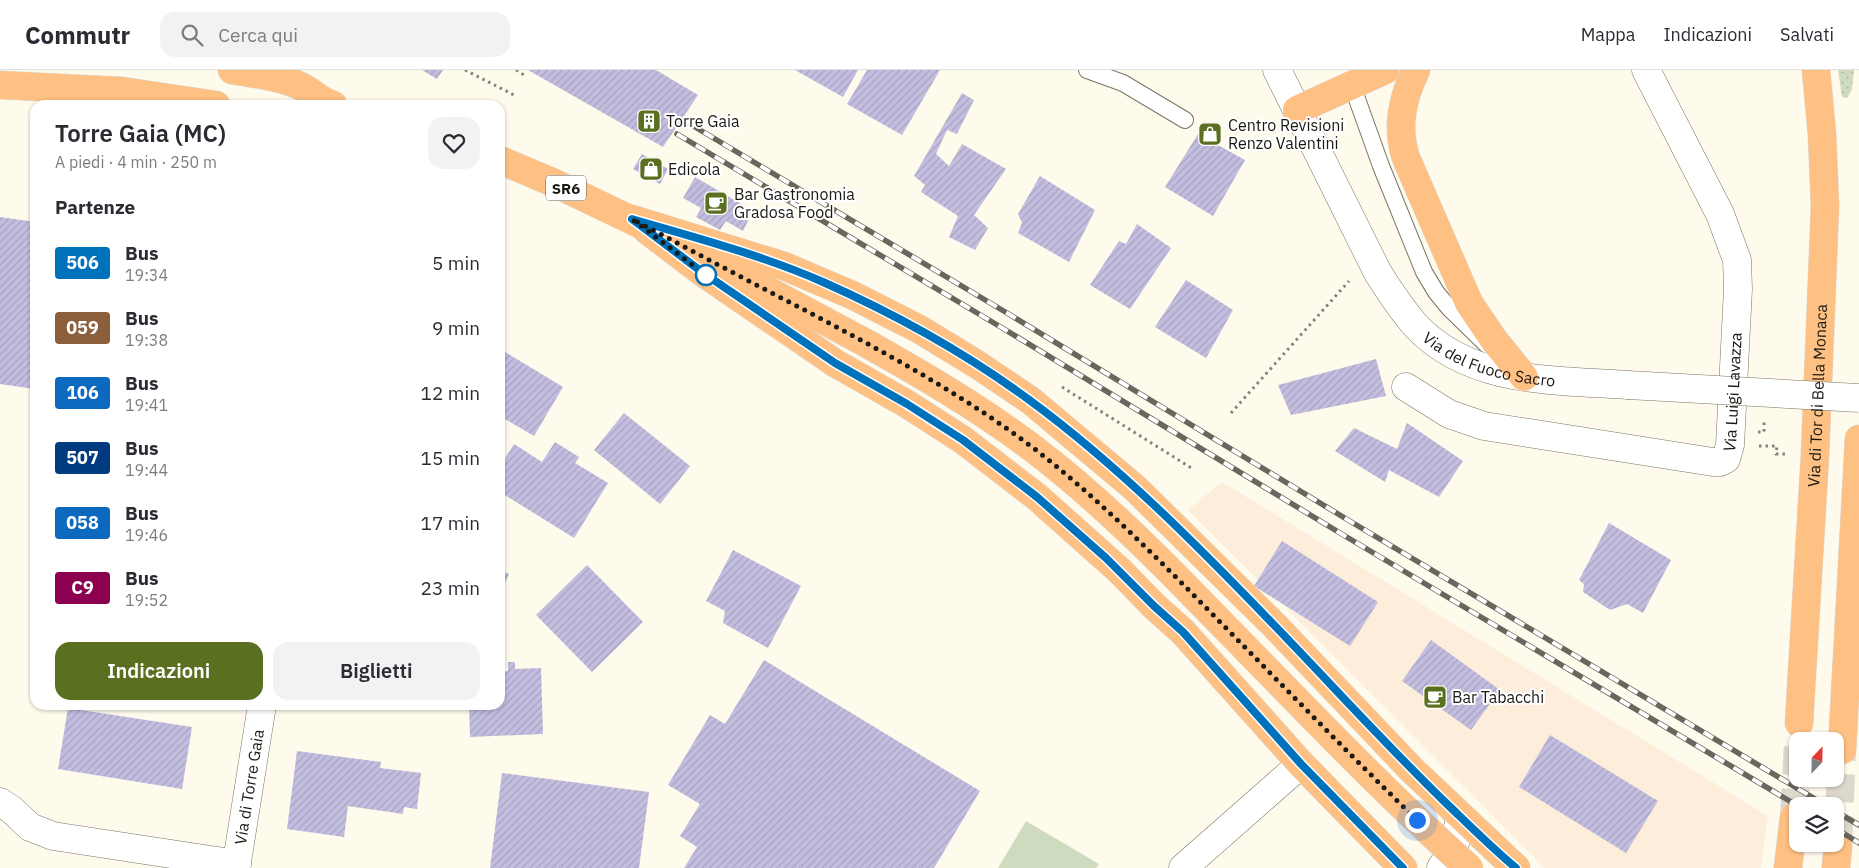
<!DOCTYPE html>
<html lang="it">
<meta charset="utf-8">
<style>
body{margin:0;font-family:"IBM Plex Sans",sans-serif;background:#f2f2f3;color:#2b2b33;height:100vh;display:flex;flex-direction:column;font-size:19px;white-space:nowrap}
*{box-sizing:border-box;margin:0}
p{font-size:16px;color:#7c7c81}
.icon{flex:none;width:28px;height:28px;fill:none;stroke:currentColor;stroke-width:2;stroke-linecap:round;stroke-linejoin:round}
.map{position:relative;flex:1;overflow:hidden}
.drawer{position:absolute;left:30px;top:30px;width:475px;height:610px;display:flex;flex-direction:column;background:#fff;border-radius:15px;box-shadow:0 1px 4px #0004}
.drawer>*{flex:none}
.badge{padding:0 10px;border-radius:4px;font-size:18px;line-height:32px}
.needle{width:32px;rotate:22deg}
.buttons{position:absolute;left:1789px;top:662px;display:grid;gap:10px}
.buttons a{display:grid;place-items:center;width:55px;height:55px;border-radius:10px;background:#fff;box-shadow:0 1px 4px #0004;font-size:25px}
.you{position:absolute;width:25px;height:25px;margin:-12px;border:4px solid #fff;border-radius:50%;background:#1a73e8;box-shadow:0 0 0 8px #1a73e833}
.map>.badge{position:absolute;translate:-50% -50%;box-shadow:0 0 0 2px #fff}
h2{padding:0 25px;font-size:19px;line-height:45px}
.round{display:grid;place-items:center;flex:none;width:52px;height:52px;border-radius:15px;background:#f2f2f3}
.headline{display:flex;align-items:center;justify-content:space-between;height:85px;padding:0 25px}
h1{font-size:24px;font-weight:600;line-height:38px}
.action{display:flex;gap:10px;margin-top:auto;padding:10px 25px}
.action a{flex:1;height:58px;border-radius:15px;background:#5a6f1f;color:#fff;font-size:20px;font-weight:600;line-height:58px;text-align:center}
.action a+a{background:#f2f2f3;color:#2b2b33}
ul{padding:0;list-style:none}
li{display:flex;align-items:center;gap:15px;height:65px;padding:0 25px}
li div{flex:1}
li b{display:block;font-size:19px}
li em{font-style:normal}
li .badge{min-width:55px;font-weight:700;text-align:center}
header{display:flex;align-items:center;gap:30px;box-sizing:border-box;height:70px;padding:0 25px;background:#fff;border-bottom:1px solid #e1e1e2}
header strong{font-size:24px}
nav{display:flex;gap:28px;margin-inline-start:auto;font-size:18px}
.search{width:350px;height:45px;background:#f2f2f3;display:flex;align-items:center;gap:12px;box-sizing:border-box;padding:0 18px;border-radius:15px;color:#7c7c81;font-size:19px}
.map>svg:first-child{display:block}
</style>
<header>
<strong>Commutr</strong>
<div class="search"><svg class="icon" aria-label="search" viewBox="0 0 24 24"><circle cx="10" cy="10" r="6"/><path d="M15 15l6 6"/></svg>Cerca qui</div>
<nav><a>Mappa</a><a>Indicazioni</a><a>Salvati</a></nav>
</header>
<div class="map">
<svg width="1859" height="798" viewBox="0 0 1859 798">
<defs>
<pattern id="grass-dots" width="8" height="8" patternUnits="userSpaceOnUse" patternTransform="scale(1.25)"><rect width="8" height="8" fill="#cfdbbf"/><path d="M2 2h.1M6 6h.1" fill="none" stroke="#b1bba3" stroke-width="1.8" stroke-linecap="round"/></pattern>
<pattern id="building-hatch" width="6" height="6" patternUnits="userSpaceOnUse" patternTransform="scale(1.25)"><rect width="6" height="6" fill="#c3bee0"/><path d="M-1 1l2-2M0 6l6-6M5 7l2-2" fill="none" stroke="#a7a3bf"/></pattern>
</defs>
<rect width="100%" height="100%" fill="#fefaec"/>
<path fill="#fdeedb" d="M 1222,412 L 1768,746 L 1761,798 L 1545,798 L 1188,440 Z"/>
<path fill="url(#grass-dots)" d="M 1838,0 L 1854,0 L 1852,19 L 1847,28 L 1842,27 Z"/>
<path fill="#cfdbbf" d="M 1026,751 L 1099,794 L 1096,798 L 998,798 Z"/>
<g fill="url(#building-hatch)">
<path d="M 422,0 L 443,0 L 437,9 Z"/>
<path d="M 528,0 L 656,0 L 698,25 L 663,77 Z"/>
<path d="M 795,0 L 858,0 L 843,27 Z"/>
<path d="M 867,0 L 940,0 L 902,65 L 847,34 Z"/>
<path d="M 962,23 L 974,30 L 957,64 L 947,60 L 936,84 L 949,96 L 962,74 L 1006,99 L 974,145 L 988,158 L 975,180 L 949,167 L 958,146 L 921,122 L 925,115 L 914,106 Z"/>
<path d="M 1198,64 L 1245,90 L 1213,146 L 1165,117 Z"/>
<path d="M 642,84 L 668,99 L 660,114 L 633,99 Z"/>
<path d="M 1040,106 L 1095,140 L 1069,192 L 1018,163 L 1022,153 L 1018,144 Z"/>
<path d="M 695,107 L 753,141 L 743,161 L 726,151 L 720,160 L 696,147 L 701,138 L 683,128 Z"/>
<path d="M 0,147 L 35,152 L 35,319 L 0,314 Z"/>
<path d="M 1137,154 L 1171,178 L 1130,239 L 1090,215 L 1119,171 L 1126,174 Z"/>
<path d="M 1186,210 L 1233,240 L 1206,288 L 1155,257 Z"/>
<path d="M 500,279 L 563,317 L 534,366 L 500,346 Z"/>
<path d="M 1376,289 L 1386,326 L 1291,345 L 1278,315 Z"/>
<path d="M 624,343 L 690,396 L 660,434 L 594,380 Z"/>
<path d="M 1407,353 L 1463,391 L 1439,427 L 1389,400 L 1385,412 L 1335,381 L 1354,358 L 1397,379 Z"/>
<path d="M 555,372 L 579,387 L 575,393 L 608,413 L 574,468 L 500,422 L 500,397 L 514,374 L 542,392 Z"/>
<path d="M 1609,453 L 1671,490 L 1643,543 L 1627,534 L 1610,540 L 1583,522 L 1584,514 L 1579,510 Z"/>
<path d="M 1282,471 L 1378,532 L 1350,576 L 1254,516 Z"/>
<path d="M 733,480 L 801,516 L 768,578 L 723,553 L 725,541 L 706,531 Z"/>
<path d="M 587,495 L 643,552 L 592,602 L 536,545 Z"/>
<path d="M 500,500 L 509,504 L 500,525 Z"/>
<path d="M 1431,570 L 1500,620 L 1471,660 L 1402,611 Z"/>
<path d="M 764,590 L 980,721 L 934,798 L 684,798 L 697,777 L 680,766 L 700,734 L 668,715 L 710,645 L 725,654 Z"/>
<path d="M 508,592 L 515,592 L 515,599 L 541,598 L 543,664 L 470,667 L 469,635 L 500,635 L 500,602 L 508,601 Z"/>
<path d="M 68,638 L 192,657 L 182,719 L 58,699 Z"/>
<path d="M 1550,665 L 1658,731 L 1626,783 L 1519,717 Z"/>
<path d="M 297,681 L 381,692 L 380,698 L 421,703 L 417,739 L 404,737 L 403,744 L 348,736 L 344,767 L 287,759 Z"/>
<path d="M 502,703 L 649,722 L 639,798 L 490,798 Z"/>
</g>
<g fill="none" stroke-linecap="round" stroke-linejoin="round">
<g stroke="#dcd8cb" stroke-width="28" stroke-dasharray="28 14" stroke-linecap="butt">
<path d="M 1794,747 L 1798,672"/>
<path d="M 1838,774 L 1842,680"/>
</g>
<g stroke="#7a7566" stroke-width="18">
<g id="lane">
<path d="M 1087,0 L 1123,13 L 1185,50"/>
<path d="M 1352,15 L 1381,96 L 1424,202 L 1436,222 L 1449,238 L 1487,275"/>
</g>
</g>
<g stroke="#7a7566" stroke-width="29">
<g id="street">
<path id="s1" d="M 1277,0 L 1378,203 C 1390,222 1402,240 1416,256 C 1471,314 1555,310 1628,315"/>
<path id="s2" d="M 1406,317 L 1449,344 L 1484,356 L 1713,392 L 1720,392 L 1726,389 L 1730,375 L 1738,219 L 1737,190 L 1720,144 L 1646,0"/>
<path d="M 0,732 L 12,740 L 30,757 L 53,766 L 237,794"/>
<path id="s3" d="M 236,798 L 262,635"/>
<path d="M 1183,798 L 1301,694"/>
<path d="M 1441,798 L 1454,778 L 1460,747"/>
</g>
</g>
<g stroke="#dadad9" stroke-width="29">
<g id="primary">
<path d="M 232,0 C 254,4 278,6 298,15 C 311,20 319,31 333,35"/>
<path d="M 1416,0 C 1402,29 1396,57 1406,88 L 1469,233 L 1494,270 L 1524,307"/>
<path d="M 0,15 L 122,21 L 216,35"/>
<path d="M 1297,40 L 1385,0"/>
<path d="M 500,90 L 552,112 L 648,158"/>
<path d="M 632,149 L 784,196 L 852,225 L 919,259 L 978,295 L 1030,330 L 1135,418 L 1275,556 L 1411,699 L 1516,798"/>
<path d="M 647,160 L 702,202 L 835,293 L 907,334 L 963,370 L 1037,427 L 1120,501 L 1154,536 L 1183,562 L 1301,694 L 1403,798"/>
<path d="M 711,190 L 864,272"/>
<path id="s4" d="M 1799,653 L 1815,385 L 1825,136 L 1822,64 L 1816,0"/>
<path d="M 1842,680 L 1859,369"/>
<path d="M 1788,798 L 1794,747"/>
<path d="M 1836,798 L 1838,774"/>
</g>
</g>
<g stroke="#858379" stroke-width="3" stroke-dasharray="2.5 4" stroke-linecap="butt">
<path d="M 465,0 L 514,25"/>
<path d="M 516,0 L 524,5"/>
<path d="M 1062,317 L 1193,399"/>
<path d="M 1231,343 L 1349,211"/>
<path d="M 1758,362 L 1764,362 L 1764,352"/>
<path d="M 1759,376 L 1777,376 L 1776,384 L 1788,384"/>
</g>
<use href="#lane" stroke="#fff" stroke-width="16"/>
<use href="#street" stroke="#fff" stroke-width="28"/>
<use href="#primary" stroke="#fec183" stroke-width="28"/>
<g stroke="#68665d" stroke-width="5.5">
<g id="rail">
<path d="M 685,51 L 1007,243 L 1348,450 L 1827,736"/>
<path d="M 677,64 L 999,256 L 1340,463 L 1798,736"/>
<path d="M 1835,741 L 1859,755"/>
<path d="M 1835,758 L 1859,773"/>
</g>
</g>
<use href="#rail" stroke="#fff" stroke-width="4" stroke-dasharray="11" stroke-linecap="butt"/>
<g stroke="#7a7566" stroke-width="29" stroke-linecap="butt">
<path id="street-bridge" d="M 1628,315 L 1859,328"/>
</g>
<g stroke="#dadad9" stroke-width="29" stroke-linecap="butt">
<path id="primary-bridge" d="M 864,272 C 923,305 981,339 1035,380 C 1099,429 1157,487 1213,545 C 1297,630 1379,718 1469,798"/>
</g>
<use href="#street-bridge" stroke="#fff" stroke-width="28"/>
<use href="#primary-bridge" stroke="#fec183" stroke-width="28"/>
</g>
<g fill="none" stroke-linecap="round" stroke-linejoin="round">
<g stroke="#fff" stroke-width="11">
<path id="line" d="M 1403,798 L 1301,694 L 1183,562 L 1154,536 L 1106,488 L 1037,427 L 963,370 L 907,334 L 835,293 L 702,202 L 632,149 C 696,168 762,185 823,212 C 895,244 964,282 1028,329 C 1118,395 1197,475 1275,556 C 1332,615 1387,676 1446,733 C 1469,755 1492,778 1516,798"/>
</g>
<use href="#line" stroke="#0072bc" stroke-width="8"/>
<path stroke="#1a1913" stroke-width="5" stroke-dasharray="0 9" d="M 706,205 L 632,149 C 694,182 756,215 818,247 C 893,287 968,328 1036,380 C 1105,434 1165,496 1226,558 C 1289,622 1352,687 1417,750"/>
</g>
<defs>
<g id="building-square" transform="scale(1.25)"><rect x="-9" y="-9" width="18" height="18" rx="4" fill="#5a6f1f" stroke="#fff"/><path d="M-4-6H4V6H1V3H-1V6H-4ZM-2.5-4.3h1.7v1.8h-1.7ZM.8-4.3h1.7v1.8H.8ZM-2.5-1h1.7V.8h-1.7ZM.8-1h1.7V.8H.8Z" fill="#fff"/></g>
<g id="shop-square" transform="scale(1.25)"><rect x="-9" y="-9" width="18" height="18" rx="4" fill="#5a6f1f" stroke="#fff"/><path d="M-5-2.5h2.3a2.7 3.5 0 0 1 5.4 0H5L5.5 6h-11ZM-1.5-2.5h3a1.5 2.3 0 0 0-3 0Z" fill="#fff"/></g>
<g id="cafe-square" transform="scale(1.25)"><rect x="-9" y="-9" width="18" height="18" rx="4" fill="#5a6f1f" stroke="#fff"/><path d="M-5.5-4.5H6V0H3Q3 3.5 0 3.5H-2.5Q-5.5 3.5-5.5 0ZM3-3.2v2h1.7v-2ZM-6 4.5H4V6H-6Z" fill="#fff"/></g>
</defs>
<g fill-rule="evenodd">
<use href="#building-square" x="649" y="51"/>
<use href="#shop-square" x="1210" y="64"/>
<use href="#shop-square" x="651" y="99"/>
<use href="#cafe-square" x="716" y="133"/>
<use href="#cafe-square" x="1435" y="627"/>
</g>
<circle fill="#fff" stroke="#0072bc" stroke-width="2.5" cx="706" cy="205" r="10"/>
<g text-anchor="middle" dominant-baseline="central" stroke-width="4" stroke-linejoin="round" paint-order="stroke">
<rect fill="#fff" stroke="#5f5e5a" stroke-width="1" x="546" y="105.5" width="40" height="25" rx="4"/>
<g font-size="15" font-weight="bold" fill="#1a1913">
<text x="566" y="118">SR6</text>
</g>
<g font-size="16" fill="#1a1913" stroke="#fff" text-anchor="start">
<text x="666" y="51">Torre Gaia</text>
<text x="1228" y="55">Centro Revisioni<tspan x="1228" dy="18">Renzo Valentini</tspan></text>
<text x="668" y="99">Edicola</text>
<text x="734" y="124">Bar Gastronomia<tspan x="734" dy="18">Gradosa Food</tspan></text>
<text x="1452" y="627">Bar Tabacchi</text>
</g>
<g font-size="16" fill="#1a1913" stroke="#fff">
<text stroke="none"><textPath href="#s1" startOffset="375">Via del Fuoco Sacro</textPath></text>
<text stroke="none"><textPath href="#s2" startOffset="401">Via Luigi Lavazza</textPath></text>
<text stroke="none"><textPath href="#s4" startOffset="328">Via di Tor di Bella Monaca</textPath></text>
<text stroke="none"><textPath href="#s3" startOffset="82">Via di Torre Gaia</textPath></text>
</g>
</g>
</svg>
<div class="buttons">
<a><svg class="needle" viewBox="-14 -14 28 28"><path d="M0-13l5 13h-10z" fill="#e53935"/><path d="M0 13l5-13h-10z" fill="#7c7c81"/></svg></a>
<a><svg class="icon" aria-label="layers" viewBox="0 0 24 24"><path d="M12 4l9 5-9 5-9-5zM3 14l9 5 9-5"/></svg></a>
</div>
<div class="you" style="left:1417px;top:750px"></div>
<section class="drawer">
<div class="headline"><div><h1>Torre Gaia (MC)</h1><p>A piedi · 4 min · 250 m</p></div><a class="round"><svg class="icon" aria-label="heart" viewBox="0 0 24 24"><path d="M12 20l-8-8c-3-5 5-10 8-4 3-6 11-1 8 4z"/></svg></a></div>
<h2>Partenze</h2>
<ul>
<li><span class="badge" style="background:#0072bc;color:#fff">506</span><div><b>Bus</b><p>19:34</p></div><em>5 min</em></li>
<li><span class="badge" style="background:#8b5e3c;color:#fff">059</span><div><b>Bus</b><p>19:38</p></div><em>9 min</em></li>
<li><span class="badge" style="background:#0c69bf;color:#fff">106</span><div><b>Bus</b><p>19:41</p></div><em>12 min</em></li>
<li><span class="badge" style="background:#003b80;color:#fff">507</span><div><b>Bus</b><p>19:44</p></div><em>15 min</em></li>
<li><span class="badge" style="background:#0c69bf;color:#fff">058</span><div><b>Bus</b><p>19:46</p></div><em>17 min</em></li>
<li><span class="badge" style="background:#8b004f;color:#fff">C9</span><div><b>Bus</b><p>19:52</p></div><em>23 min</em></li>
</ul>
<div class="action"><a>Indicazioni</a><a>Biglietti</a></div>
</section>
</div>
